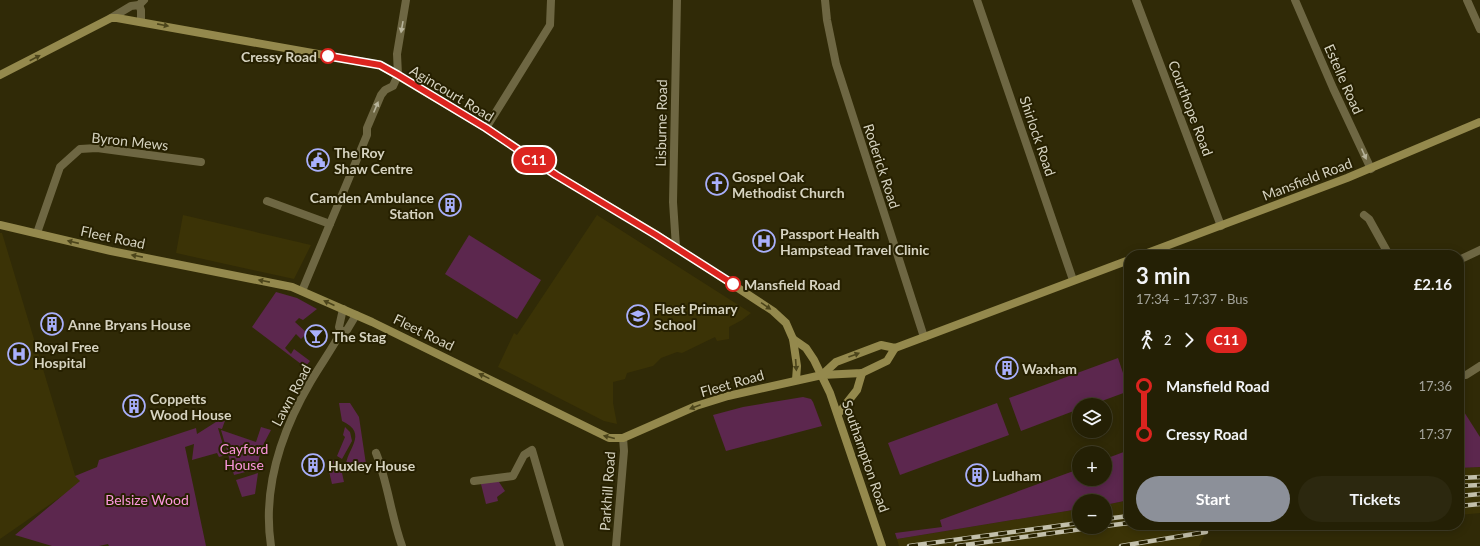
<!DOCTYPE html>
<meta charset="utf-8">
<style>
body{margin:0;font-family:Lato,sans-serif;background:#2c280f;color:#f1f3f6;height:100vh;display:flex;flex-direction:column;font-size:15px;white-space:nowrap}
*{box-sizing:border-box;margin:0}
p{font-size:13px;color:#a3a39a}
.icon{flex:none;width:22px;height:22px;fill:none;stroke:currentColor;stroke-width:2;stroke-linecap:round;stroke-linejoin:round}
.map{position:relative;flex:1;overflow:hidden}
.details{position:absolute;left:1124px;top:250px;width:340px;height:280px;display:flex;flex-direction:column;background:#242005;border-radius:16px;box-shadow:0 2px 10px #0003,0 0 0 1px #413e27}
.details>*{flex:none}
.badge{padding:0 8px;border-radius:13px;font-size:14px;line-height:26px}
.tools{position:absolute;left:1072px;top:398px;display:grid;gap:8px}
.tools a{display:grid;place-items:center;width:40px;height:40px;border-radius:50%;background:#242005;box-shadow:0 2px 10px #0003,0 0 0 1px #413e27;font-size:20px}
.map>.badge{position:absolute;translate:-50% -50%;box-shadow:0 0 0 2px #fff}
.legs{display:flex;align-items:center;gap:6px;height:44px;padding:0 12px;font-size:13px}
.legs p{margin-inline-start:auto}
.summary{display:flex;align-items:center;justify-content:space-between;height:68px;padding:0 12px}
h1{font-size:22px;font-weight:700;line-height:30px}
.action{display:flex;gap:8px;margin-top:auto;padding:8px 12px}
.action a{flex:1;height:46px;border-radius:24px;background:#8c9099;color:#fff;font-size:16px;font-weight:700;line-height:46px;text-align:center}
.action a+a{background:#2c280f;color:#f1f3f6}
ul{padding:0 12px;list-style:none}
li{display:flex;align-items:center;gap:14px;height:48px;font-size:15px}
li i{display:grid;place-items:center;width:6px;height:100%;margin:0 5px;background:currentColor}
li i::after{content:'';width:10px;height:10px;margin:-5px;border:3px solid;border-radius:50%;background:#242005}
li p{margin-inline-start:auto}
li:first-child i{background:linear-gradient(#0000 50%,currentColor 0)}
li:last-child i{background:linear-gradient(currentColor 50%,#0000 0)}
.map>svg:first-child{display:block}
</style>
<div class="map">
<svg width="1480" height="546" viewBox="0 0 1480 546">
<rect width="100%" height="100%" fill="#302a07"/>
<g fill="#3b3306">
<path d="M 183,215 L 311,245 L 294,279 L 176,253 Z"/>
<path d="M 597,215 L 751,313 L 742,320 L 729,327 L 729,339 L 717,341 L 715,337 L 682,353 L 677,352 L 661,358 L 653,366 L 627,373 L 625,379 L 613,382 L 613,403 L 617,424 L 604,421 L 498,367 L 514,333 L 517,335 Z"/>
<path d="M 0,233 L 2,233 L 75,475 L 80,481 L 75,487 L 0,539 Z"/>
<path d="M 1480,467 L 1480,513 L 1459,515 L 1459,468 Z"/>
<path d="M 1129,500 L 1129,525 L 1205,525 L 1206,532 L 1199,546 L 899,546 L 897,539 L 1079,509 L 1079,527 L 1105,527 L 1105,505 Z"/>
</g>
<g fill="#5c274e">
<path d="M 469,235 L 541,280 L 517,319 L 445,274 Z"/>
<path d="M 276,292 L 297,298 L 317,309 L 303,320 L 299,318 L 295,322 L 307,333 L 301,339 L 296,334 L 285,348 L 291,354 L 294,349 L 310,361 L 305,367 L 252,327 Z"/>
<path d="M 1118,358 L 1129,391 L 1091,405 L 1079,405 L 1079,409 L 1021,431 L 1009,398 Z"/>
<path d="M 803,397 L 811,399 L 813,402 L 822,426 L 726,451 L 713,415 L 743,407 Z"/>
<path d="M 339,403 L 350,403 L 359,417 L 367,471 L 351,473 L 346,467 C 345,450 370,434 342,421 Z"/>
<path d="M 997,403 L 1009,435 L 900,475 L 888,443 Z"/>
<path d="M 1459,404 L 1480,437 L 1480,467 L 1459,468 Z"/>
<path d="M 227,415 L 222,429 L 218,428 L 226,455 L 219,457 L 217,453 L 192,460 L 194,444 L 185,447 L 206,546 L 109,546 L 108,544 L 99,546 L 52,546 L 15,535 L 80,481 L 75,476 L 97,467 L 99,460 L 196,428 L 197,434 Z"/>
<path d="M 261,427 L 271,430 L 261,449 L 257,469 L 234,475 L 221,430 L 256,442 Z"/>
<path d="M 345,427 L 350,432 L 352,441 L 342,459 L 337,456 L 345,437 L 343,435 Z"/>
<path d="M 1129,450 L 1129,500 L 1105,505 L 1105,501 L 1079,501 L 1079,509 L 897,539 L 895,533 L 942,527 L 940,520 L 1079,469 L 1079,479 L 1105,479 L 1105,459 Z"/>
<path d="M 332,460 L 340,464 L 344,482 L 332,484 L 329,471 Z"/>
<path d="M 258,473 L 255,494 L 242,497 L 236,480 Z"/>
<path d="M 488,481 L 499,482 L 505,491 L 497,497 L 498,501 L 486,504 L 481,484 Z"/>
</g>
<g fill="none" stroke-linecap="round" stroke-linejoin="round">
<g stroke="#6e6743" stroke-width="8">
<path d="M 825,0 L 827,20 L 836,64 L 924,337"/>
<path d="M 977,0 L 1073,280"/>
<path d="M 1136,0 L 1221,226"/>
<path d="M 1295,0 L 1333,88 L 1371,169"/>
<path d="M 1467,0 L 1480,29"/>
<path d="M 139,5 L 141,10 L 141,21"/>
<path d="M 111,18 L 131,6 L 139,5 L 144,0"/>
<path d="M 486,128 L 550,25 L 551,0"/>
<path d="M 267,201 L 330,224"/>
<path d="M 1364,215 L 1369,219 L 1389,255"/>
<path d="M 37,233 L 60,167 L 80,149 L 97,148 L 201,162"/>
<path d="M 676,247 L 673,202 L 677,0"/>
<path d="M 1459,260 L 1480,250"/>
<path d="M 302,291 L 367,135 L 367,128 L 381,95 L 385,90 L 393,86 L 398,75 L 397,54 L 406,0"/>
<path d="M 341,332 L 347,330 L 356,315"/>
<path d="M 1459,375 L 1466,375 L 1480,366"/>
<path d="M 376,453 C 388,483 391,516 402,546"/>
<path d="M 474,481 L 513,476 L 524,455 L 532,450 L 560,546"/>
<path d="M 271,546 C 262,487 281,432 311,381 C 321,364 332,349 341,332 L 339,327 L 343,309"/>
</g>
<path stroke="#6e6743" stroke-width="8" d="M 616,546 L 624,451 L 623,438"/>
<g stroke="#94894d" stroke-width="8">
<path d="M 0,75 L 111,18 L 117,18 L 380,65 L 486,128 L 556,175 L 657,235 L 773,311 L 786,323 L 793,339 L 806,348 L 814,360 L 830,393 L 882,546"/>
<path d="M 0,225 L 111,251 L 292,287 L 372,322 L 609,438 L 623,438 L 696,406 L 728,396 L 822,375 L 862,373 L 887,361 L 895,348"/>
<path d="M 1142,255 L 1347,178 L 1480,122"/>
<path d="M 793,339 L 797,366 L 796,380"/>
<path d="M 822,375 L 836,362 L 881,345 L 895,348 L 1129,260"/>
<path d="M 838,414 L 857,390 L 862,373"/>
</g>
<g stroke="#c3c0ab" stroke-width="4.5">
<g id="rail">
<path d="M 1459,478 L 1480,477"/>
<path d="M 1459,486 L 1480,485"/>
<path d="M 1459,496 L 1480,494"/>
<path d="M 1459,506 L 1480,504"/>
<path d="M 1105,519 L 1129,516"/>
<path d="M 1105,526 L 1129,523"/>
<path d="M 909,546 L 1079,523"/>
<path d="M 957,546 L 1097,527"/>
<path d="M 1121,546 L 1206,532"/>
</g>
</g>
<use href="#rail" stroke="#262000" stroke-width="3" stroke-dasharray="9" stroke-linecap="butt"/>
</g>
<defs><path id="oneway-solid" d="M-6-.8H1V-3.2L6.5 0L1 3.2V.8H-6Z"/></defs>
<g fill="#4c451b">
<use href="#oneway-solid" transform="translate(163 25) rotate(11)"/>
<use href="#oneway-solid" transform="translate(35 58) rotate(-27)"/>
<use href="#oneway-solid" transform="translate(73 242) rotate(-167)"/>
<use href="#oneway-solid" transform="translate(137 256) rotate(-169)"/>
<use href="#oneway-solid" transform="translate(264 281) rotate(-169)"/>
<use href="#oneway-solid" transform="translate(329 303) rotate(-156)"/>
<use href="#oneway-solid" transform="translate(766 306) rotate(34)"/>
<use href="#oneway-solid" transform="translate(854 355) rotate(-20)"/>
<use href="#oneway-solid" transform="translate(796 365) rotate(86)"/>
<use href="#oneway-solid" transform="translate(484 376) rotate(-154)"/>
<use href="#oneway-solid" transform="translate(695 407) rotate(159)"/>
<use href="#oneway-solid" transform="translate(609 437) rotate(-166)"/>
</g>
<g fill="#b7b39a">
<use href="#oneway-solid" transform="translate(402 27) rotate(100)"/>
<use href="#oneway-solid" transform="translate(376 107) rotate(-67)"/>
<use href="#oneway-solid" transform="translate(1364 154) rotate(66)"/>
</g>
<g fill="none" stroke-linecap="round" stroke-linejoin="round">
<g stroke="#fff" stroke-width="9">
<path id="line-1" d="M 328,56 L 380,65 L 398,75 L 486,128 L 556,175 L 656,235 L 733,284"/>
</g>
<use href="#line-1" stroke="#dc241f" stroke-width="6"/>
</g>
<defs>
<g id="civic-ring" transform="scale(1.15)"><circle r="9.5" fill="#262000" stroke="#a9b0fc" stroke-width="1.5"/><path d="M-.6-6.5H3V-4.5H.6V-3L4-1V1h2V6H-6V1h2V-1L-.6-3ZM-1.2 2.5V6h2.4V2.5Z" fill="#a9b0fc"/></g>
<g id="church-ring" transform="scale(1.15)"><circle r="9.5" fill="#262000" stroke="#a9b0fc" stroke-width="1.5"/><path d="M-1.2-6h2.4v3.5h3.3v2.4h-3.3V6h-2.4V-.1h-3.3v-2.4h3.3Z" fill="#a9b0fc"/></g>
<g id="building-ring" transform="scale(1.15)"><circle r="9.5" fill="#262000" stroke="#a9b0fc" stroke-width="1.5"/><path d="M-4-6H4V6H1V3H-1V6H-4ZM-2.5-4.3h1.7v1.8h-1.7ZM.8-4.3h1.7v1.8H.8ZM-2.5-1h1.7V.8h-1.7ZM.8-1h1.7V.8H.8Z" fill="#a9b0fc"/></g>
<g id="hospital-ring" transform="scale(1.15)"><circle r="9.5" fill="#262000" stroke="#a9b0fc" stroke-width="1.5"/><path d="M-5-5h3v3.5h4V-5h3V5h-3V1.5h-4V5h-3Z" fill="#a9b0fc"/></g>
<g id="school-ring" transform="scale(1.15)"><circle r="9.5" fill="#262000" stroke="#a9b0fc" stroke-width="1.5"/><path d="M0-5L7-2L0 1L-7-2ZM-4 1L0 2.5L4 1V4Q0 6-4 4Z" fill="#a9b0fc"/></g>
<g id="bar-ring" transform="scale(1.15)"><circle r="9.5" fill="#262000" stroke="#a9b0fc" stroke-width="1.5"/><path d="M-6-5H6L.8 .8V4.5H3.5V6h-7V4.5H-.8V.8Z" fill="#a9b0fc"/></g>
</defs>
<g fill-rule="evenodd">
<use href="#civic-ring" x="318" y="160"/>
<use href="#church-ring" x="717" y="184"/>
<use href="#building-ring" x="450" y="205"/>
<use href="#hospital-ring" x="764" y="241"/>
<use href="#school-ring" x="638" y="316"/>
<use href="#building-ring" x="52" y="324"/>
<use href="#bar-ring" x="316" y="336"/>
<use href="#hospital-ring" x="19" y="354"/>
<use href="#building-ring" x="1007" y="368"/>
<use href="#building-ring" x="134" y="406"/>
<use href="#building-ring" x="313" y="465"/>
<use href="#building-ring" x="977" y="475"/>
</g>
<g fill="#fff" stroke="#dc241f" stroke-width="2">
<circle cx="328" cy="56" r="7"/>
<circle cx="733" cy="284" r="7"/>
</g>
<g text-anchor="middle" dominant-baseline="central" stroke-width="4" stroke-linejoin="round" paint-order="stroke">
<g font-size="14" font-weight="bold" fill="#d6d3c0" stroke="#262000" text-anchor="end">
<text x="317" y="56">Cressy Road</text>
<text x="744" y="284" text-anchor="start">Mansfield Road</text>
</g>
<g font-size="14" fill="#d6d3c0" stroke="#262000">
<text transform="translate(1344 79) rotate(66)">Estelle Road</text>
<text transform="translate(452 93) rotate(31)">Agincourt Road</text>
<text transform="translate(1191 108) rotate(69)">Courthope Road</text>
<text transform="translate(661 123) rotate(-89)">Lisburne Road</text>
<text transform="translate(1038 136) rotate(71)">Shirlock Road</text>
<text transform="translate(130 141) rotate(6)">Byron Mews</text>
<text transform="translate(882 166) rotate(72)">Roderick Road</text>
<text transform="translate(1307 179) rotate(-21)">Mansfield Road</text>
<text transform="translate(113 237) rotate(12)">Fleet Road</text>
<text transform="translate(424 332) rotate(26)">Fleet Road</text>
<text transform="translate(732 383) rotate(-16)">Fleet Road</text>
<text transform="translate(291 395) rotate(-62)">Lawn Road</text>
<text transform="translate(866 456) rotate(71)">Southampton Road</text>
<text transform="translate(607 491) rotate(-86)">Parkhill Road</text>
</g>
<g font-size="14" font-weight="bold" fill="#d6d3c0" stroke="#262000" text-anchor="start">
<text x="334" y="152">The Roy<tspan x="334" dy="16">Shaw Centre</tspan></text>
<text x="732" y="176">Gospel Oak<tspan x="732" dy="16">Methodist Church</tspan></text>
<text x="434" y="197" text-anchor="end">Camden Ambulance<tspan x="434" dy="16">Station</tspan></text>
<text x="780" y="233">Passport Health<tspan x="780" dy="16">Hampstead Travel Clinic</tspan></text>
<text x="654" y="308">Fleet Primary<tspan x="654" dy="16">School</tspan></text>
<text x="68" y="324">Anne Bryans House</text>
<text x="332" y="336">The Stag</text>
<text x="34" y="346">Royal Free<tspan x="34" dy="16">Hospital</tspan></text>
<text x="1022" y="368">Waxham</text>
<text x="150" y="398">Coppetts<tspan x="150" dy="16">Wood House</tspan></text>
<text x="328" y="465">Huxley House</text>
<text x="992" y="475">Ludham</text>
</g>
<g font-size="14" fill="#fd97de" stroke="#262000">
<text x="244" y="448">Cayford<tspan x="244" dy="16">House</tspan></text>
<text x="147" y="499">Belsize Wood</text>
</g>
</g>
</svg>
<div class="tools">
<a><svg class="icon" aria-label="layers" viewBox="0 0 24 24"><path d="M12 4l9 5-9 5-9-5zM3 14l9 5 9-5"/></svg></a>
<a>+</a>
<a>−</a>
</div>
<b class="badge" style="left:534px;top:160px;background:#dc241f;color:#fff">C11</b>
<section class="details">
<div class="summary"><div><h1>3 min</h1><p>17:34 – 17:37 · Bus</p></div><b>£2.16</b></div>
<div class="legs"><svg class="icon" aria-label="walk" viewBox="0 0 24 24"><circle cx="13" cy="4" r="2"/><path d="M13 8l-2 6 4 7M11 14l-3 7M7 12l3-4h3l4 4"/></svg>2<svg class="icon" aria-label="forward" viewBox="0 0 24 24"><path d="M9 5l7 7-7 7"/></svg><b class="badge" style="background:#dc241f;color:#fff">C11</b></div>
<ul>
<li><i style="color:#dc241f"></i><b>Mansfield Road</b><p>17:36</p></li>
<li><i style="color:#dc241f"></i><b>Cressy Road</b><p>17:37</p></li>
</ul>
<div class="action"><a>Start</a><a>Tickets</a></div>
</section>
</div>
